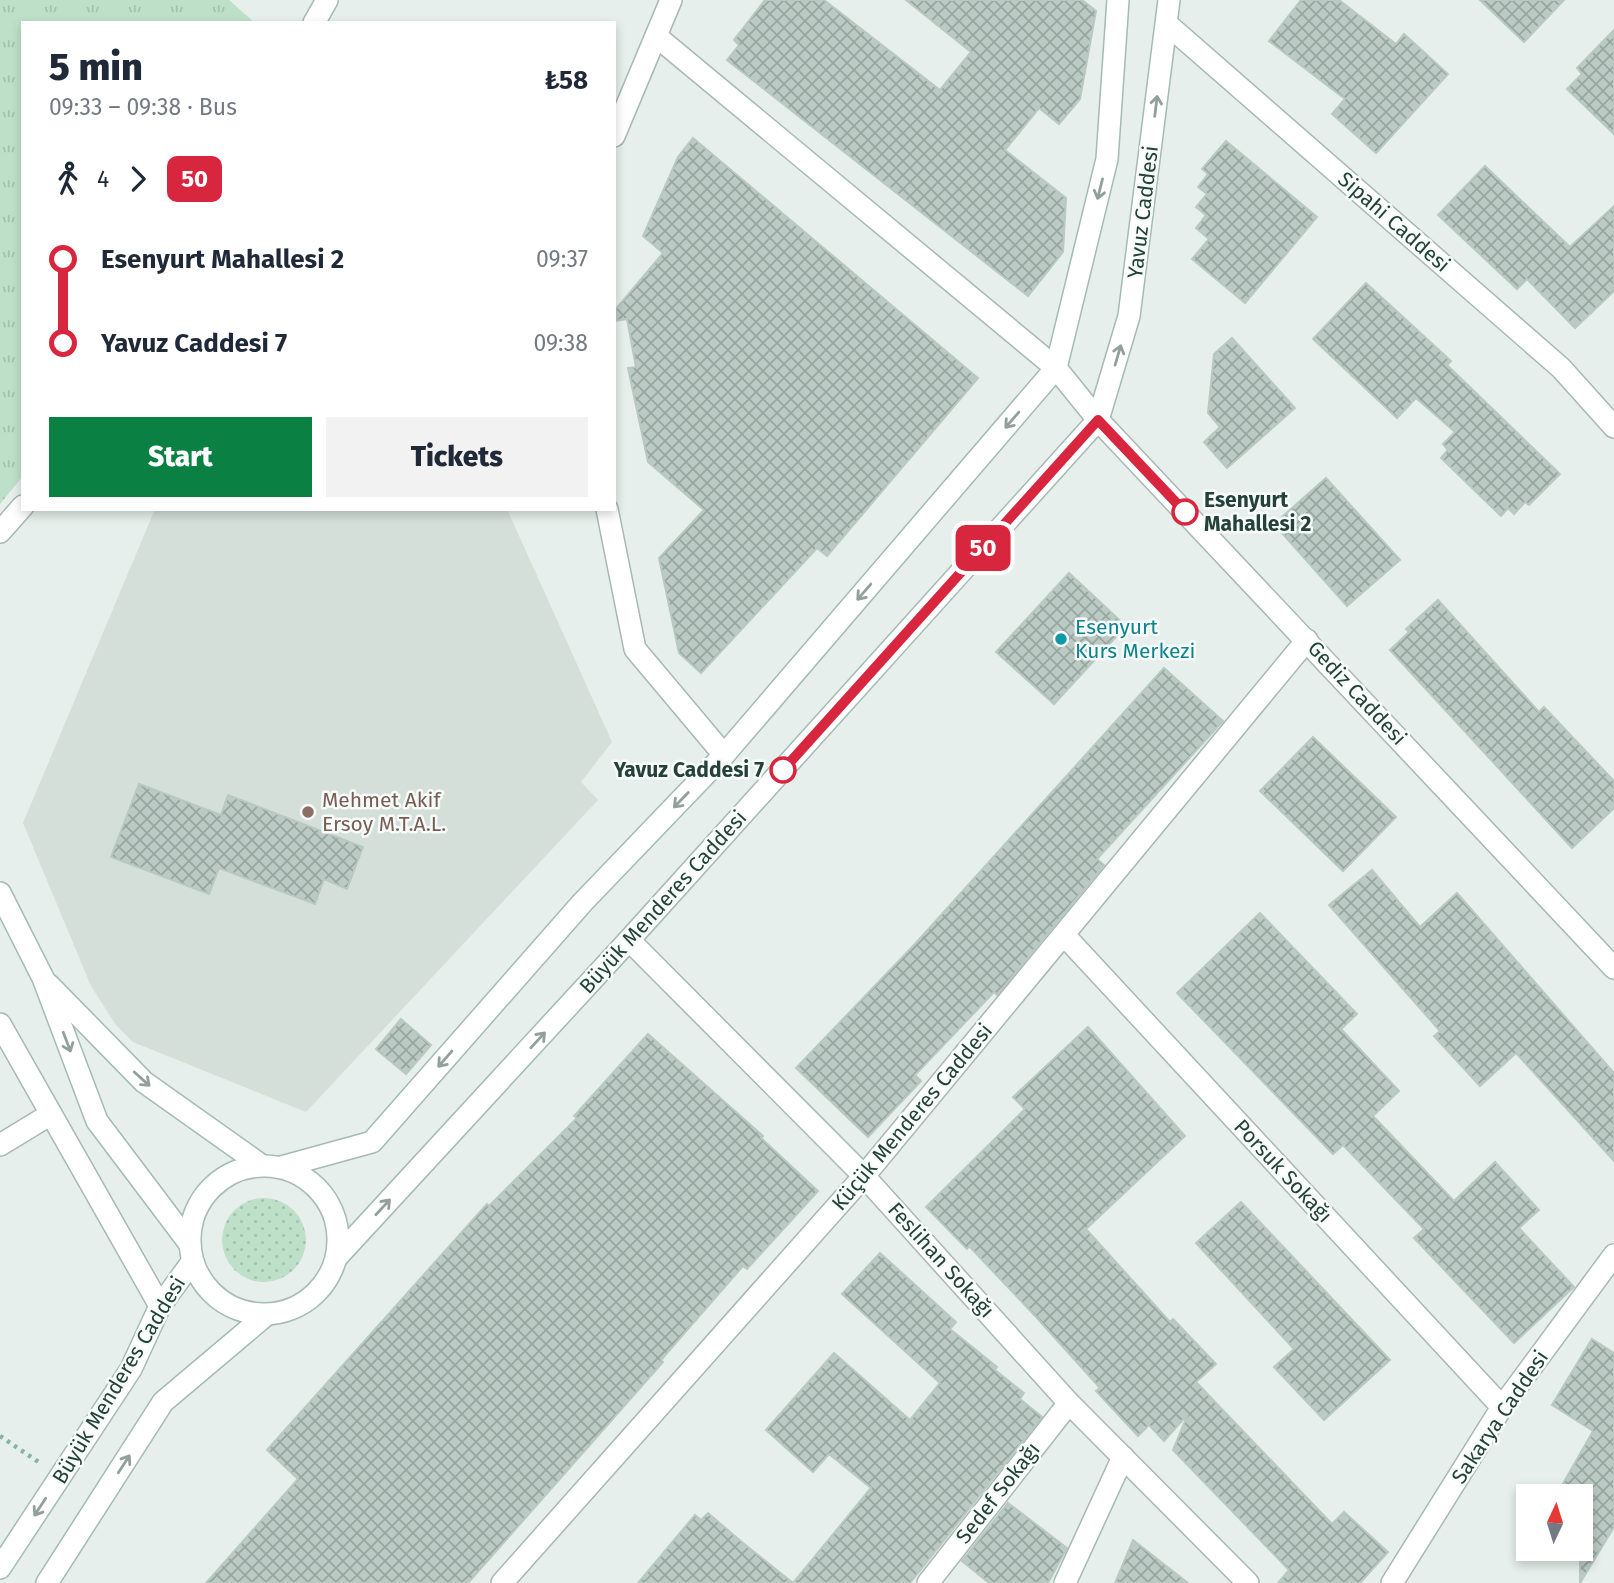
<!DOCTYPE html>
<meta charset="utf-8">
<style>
body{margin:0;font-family:"Fira Sans",sans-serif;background:#f2f2f3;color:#1f2937;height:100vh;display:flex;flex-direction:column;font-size:26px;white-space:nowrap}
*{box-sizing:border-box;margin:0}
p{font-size:23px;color:#747a83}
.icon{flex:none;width:38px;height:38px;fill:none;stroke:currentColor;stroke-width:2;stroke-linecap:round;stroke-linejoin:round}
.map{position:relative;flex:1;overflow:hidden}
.panel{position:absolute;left:21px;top:21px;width:595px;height:490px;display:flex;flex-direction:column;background:#fff;border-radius:0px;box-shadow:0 4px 10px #0003}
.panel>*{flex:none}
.badge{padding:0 14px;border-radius:10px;font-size:24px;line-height:46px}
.needle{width:46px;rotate:4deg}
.fabs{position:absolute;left:1516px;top:1484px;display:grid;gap:14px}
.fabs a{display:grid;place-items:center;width:77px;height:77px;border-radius:0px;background:#fff;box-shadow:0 4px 10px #0003;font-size:35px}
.map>.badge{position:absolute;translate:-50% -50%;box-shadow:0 0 0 4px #fff}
.legs{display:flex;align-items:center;gap:10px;height:77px;padding:0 28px;font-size:23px}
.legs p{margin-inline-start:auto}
.head{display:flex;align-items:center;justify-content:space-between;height:119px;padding:0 28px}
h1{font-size:38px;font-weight:800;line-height:52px}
.primary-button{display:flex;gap:14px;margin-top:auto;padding:14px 28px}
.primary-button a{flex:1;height:80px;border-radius:0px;background:#0b8043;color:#fff;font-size:28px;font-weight:800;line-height:80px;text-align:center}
.primary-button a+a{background:#f2f2f3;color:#1f2937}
ul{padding:0 28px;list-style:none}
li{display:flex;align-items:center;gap:24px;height:84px;font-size:26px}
li i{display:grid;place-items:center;width:10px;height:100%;margin:0 9px;background:currentColor}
li i::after{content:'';width:18px;height:18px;margin:-9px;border:5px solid;border-radius:50%;background:#fff}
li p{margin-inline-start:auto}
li:first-child i{background:linear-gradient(#0000 50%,currentColor 0)}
li:last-child i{background:linear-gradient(currentColor 50%,#0000 0)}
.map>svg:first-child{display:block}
</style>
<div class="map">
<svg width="1614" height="1583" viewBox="0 0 1614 1583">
<defs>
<pattern id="grass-dots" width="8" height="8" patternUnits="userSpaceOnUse" patternTransform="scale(1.75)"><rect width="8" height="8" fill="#bfe0c8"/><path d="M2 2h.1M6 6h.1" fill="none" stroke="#a4c1ad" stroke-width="1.8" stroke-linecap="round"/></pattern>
<pattern id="park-tufts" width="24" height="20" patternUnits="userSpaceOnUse" patternTransform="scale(1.75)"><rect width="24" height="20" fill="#bfe0c8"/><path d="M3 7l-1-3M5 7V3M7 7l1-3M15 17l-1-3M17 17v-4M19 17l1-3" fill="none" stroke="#a4c1ad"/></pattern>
<pattern id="building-cross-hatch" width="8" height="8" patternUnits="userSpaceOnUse" patternTransform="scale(1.75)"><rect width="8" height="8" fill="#bbcac4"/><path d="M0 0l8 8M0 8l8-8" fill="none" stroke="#98a6a0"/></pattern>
</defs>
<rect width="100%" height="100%" fill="#e6efeb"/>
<path fill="#d4dfda" d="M 155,509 L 507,509 L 612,742 L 581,782 L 598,800 L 306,1112 L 133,1042 L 116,1025 L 91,986 L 23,823 Z"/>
<circle fill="url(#grass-dots)" cx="264" cy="1240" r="42"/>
<path fill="url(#park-tufts)" d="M 0,0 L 229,0 L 255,23 L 23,23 L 23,476 L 0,504 Z"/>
<g fill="url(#building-cross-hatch)" stroke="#b8c9c2" stroke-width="2">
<path d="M 765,0 L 824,0 L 940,90 L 971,52 L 906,0 L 1082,0 L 1096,11 L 1080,99 L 1059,124 L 1039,108 L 1005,150 L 1066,198 L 1063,252 L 1028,296 L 727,60 L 739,45 L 734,40 Z"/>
<path d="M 1301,0 L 1339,0 L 1396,44 L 1404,34 L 1448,74 L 1376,153 L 1332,114 L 1345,99 L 1269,41 Z"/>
<path d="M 1480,0 L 1564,0 L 1524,42 Z"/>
<path d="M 1614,30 L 1614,134 L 1567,89 L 1582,74 L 1577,68 Z"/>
<path d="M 693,138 L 978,378 L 827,556 L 817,548 L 701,673 L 679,653 L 659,558 L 704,510 L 648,462 L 628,368 L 636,367 L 627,319 L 614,321 L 614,311 L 663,253 L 643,236 L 678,157 Z"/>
<path d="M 1226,141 L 1317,217 L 1245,303 L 1192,259 L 1209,239 L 1196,228 L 1206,215 L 1196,207 L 1207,194 L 1198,187 L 1208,174 L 1202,169 Z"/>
<path d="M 1485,166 L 1570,247 L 1614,206 L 1614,291 L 1575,328 L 1527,279 L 1517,289 L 1438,215 Z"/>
<path d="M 1366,283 L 1451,361 L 1447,365 L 1560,474 L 1529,505 L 1525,502 L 1514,514 L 1508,508 L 1501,516 L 1441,458 L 1448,450 L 1443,444 L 1455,432 L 1416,398 L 1397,418 L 1313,339 Z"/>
<path d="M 1232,338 L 1295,408 L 1227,468 L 1204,442 L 1220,427 L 1208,413 L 1214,354 Z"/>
<path d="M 1326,478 L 1400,560 L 1347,606 L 1274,524 Z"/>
<path d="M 1069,573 L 1126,626 L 1054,704 L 996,652 Z"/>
<path d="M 1438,600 L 1539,712 L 1544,707 L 1614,781 L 1614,808 L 1572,848 L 1390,650 L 1409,632 L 1406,629 Z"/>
<path d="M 1164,668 L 1223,721 L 1097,859 L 1104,865 L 997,995 L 994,992 L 915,1075 L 921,1081 L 868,1137 L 796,1068 L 914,945 Z"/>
<path d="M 1313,737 L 1396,817 L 1343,871 L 1260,791 Z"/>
<path d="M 139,784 L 221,815 L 228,795 L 363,847 L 347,889 L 324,879 L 315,904 L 219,868 L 209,894 L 111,857 Z"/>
<path d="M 1372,870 L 1420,927 L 1457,893 L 1614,1073 L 1614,1161 L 1516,1053 L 1480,1086 L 1434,1036 L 1440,1031 L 1329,905 Z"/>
<path d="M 1260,913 L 1357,1014 L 1341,1029 L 1399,1091 L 1373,1116 L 1454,1201 L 1495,1162 L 1539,1210 L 1519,1228 L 1574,1287 L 1514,1343 L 1414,1238 L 1424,1229 L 1343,1145 L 1333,1154 L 1177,993 Z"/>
<path d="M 401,1019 L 431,1045 L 406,1074 L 376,1049 Z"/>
<path d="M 1088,1027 L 1185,1136 L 1086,1229 L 1170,1322 L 1173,1319 L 1216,1364 L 1196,1382 L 1332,1524 L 1344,1512 L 1388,1552 L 1360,1583 L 1278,1583 L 1289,1570 L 1173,1450 L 1188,1414 L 1164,1441 L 1149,1425 L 1138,1436 L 1096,1391 L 1100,1388 L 1037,1318 L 969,1246 L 967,1249 L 926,1207 L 1025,1109 L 1013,1097 Z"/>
<path d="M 648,1034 L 763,1136 L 761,1138 L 818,1191 L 747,1269 L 743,1266 L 661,1360 L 663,1362 L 468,1583 L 206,1583 L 298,1479 L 267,1450 L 487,1204 L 489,1206 L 577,1118 L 574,1116 Z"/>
<path d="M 1241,1202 L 1390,1360 L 1324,1420 L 1274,1367 L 1294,1349 L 1196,1243 Z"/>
<path d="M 880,1253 L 956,1322 L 950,1329 L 997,1367 L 995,1370 L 1024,1393 L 1020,1399 L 1042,1417 L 910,1583 L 793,1583 L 871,1488 L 829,1454 L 813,1472 L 766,1430 L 834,1353 L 910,1420 L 940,1383 L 842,1294 Z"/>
<path d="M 1592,1339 L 1614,1353 L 1614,1527 L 1580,1583 L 1580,1496 L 1556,1496 L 1593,1431 L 1552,1405 Z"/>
<path d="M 1008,1503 L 1067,1548 L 1048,1583 L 989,1583 L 962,1561 Z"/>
<path d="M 708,1513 L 743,1543 L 793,1583 L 638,1583 L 695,1515 L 701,1520 Z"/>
<path d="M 1133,1540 L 1188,1583 L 1115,1583 Z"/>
</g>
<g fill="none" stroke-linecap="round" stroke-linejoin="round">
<g stroke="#a8b8b2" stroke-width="24">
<g id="street">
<path d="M 314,23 L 327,0"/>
<path d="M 1167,24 L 1561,368 L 1614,427"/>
<path d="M 656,36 L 1056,368 L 1098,420 L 1614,968"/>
<path d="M 614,136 L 671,0"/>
<path d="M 607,509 L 635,649 L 724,755"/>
<path d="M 0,532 L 23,506"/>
<path d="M 1064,935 L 1502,1407"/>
<path d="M 629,940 L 864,1176 L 1069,1403 L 1248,1583"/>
<path d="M 0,1024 L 160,1306"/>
<path d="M 0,1145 L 51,1114"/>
<path d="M 502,1583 L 864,1176 L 1307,640"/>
<path d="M 928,1583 L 1069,1403"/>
<path d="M 1065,1583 L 1123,1457"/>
<path d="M 1392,1583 L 1502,1407 L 1614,1255"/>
</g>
</g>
<g stroke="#a4bbb3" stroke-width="24">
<g id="secondary">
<path d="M 0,893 L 43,978 L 97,1121 L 189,1243"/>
<path d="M 49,985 L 144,1082 L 261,1165"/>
<circle cx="264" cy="1240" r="74"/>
<path d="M 281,1167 L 372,1142 L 582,903 L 724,755 L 1056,368 L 1107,159 L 1118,0"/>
<path d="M 337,1257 L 629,940 L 1098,420 L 1129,316 L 1169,0"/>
<path d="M 0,1568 L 131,1369 L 160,1306 L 192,1262"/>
<path d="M 47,1583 L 163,1402 L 266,1315"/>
</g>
</g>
<path stroke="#86b3a5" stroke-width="4.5" stroke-dasharray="3.5 5" stroke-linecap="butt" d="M 0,1436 L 40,1463"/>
<use href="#street" stroke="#fff" stroke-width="21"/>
<use href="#secondary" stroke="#fff" stroke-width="21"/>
</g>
<defs><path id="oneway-shaft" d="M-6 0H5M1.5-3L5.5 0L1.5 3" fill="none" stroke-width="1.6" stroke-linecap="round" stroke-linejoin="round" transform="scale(1.75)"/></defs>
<g stroke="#92a09c">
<use href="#oneway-shaft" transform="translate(1156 106) rotate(-83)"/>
<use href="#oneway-shaft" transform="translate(1100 189) rotate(104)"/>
<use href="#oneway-shaft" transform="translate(1118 355) rotate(-74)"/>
<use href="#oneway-shaft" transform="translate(1012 420) rotate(131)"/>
<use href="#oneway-shaft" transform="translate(864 592) rotate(131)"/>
<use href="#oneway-shaft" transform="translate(681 800) rotate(134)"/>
<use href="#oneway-shaft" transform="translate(538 1040) rotate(-47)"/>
<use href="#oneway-shaft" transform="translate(67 1042) rotate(69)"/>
<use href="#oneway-shaft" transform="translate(445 1059) rotate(131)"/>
<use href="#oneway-shaft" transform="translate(142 1079) rotate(42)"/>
<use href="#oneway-shaft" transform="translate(383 1207) rotate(-47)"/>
<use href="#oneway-shaft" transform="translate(124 1464) rotate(-57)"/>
<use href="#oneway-shaft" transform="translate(40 1507) rotate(123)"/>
</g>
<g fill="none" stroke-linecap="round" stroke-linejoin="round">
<g stroke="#fff" stroke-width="16">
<path id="line-1" d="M 783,770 L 1098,420 L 1185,512"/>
</g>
<use href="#line-1" stroke="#d7263d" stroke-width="10"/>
</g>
<g fill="#fff" stroke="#d7263d" stroke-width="3.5">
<circle cx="1185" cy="512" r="12"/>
<circle cx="783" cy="770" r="12"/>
</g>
<circle fill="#0f9aa8" stroke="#f7fbf9" stroke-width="2.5" cx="1061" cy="639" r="7"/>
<circle fill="#8d6e63" stroke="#f7fbf9" stroke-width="2.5" cx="308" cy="812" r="7"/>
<g text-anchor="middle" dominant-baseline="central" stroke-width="5" stroke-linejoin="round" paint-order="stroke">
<g font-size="21" fill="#24423a" stroke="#f7fbf9">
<text transform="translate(1143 212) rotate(-83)">Yavuz Caddesi</text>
<text transform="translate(1394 222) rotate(41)">Sipahi Caddesi</text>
<text transform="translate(1357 693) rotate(47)">Gediz Caddesi</text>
<text transform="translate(663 902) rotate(-48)">Büyük Menderes Caddesi</text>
<text transform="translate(912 1117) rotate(-50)">Küçük Menderes Caddesi</text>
<text transform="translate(1283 1171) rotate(47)">Porsuk Sokağı</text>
<text transform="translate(941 1260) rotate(48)">Feslihan Sokağı</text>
<text transform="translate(119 1380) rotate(-59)">Büyük Menderes Caddesi</text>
<text transform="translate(1500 1417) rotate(-56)">Sakarya Caddesi</text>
<text transform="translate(998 1493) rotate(-52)">Sedef Sokağı</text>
</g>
<g font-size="21" font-weight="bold" fill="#24423a" stroke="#f7fbf9" text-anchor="start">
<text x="1204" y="500">Esenyurt<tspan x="1204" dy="24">Mahallesi 2</tspan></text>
<text x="764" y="770" text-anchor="end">Yavuz Caddesi 7</text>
</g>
<g font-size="21" fill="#0d838f" stroke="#f7fbf9" text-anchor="start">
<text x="1075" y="627">Esenyurt<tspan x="1075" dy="24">Kurs Merkezi</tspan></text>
</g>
<g font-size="21" fill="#785e54" stroke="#f7fbf9" text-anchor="start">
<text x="322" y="800">Mehmet Akif<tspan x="322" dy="24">Ersoy M.T.A.L.</tspan></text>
</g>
</g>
</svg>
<div class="fabs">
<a><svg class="needle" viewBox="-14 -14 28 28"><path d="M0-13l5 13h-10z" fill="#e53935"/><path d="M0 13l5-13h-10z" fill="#747a83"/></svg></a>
</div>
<b class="badge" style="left:983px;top:548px;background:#d7263d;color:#fff">50</b>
<section class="panel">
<div class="head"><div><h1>5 min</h1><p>09:33 – 09:38 · Bus</p></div><b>₺58</b></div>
<div class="legs"><svg class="icon" aria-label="walk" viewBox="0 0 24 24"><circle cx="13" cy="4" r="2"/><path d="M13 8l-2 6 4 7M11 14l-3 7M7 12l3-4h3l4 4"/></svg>4<svg class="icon" aria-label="forward" viewBox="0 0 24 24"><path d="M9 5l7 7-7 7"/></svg><b class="badge" style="background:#d7263d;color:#fff">50</b></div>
<ul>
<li><i style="color:#d7263d"></i><b>Esenyurt Mahallesi 2</b><p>09:37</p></li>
<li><i style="color:#d7263d"></i><b>Yavuz Caddesi 7</b><p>09:38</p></li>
</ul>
<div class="primary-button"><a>Start</a><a>Tickets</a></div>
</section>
</div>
